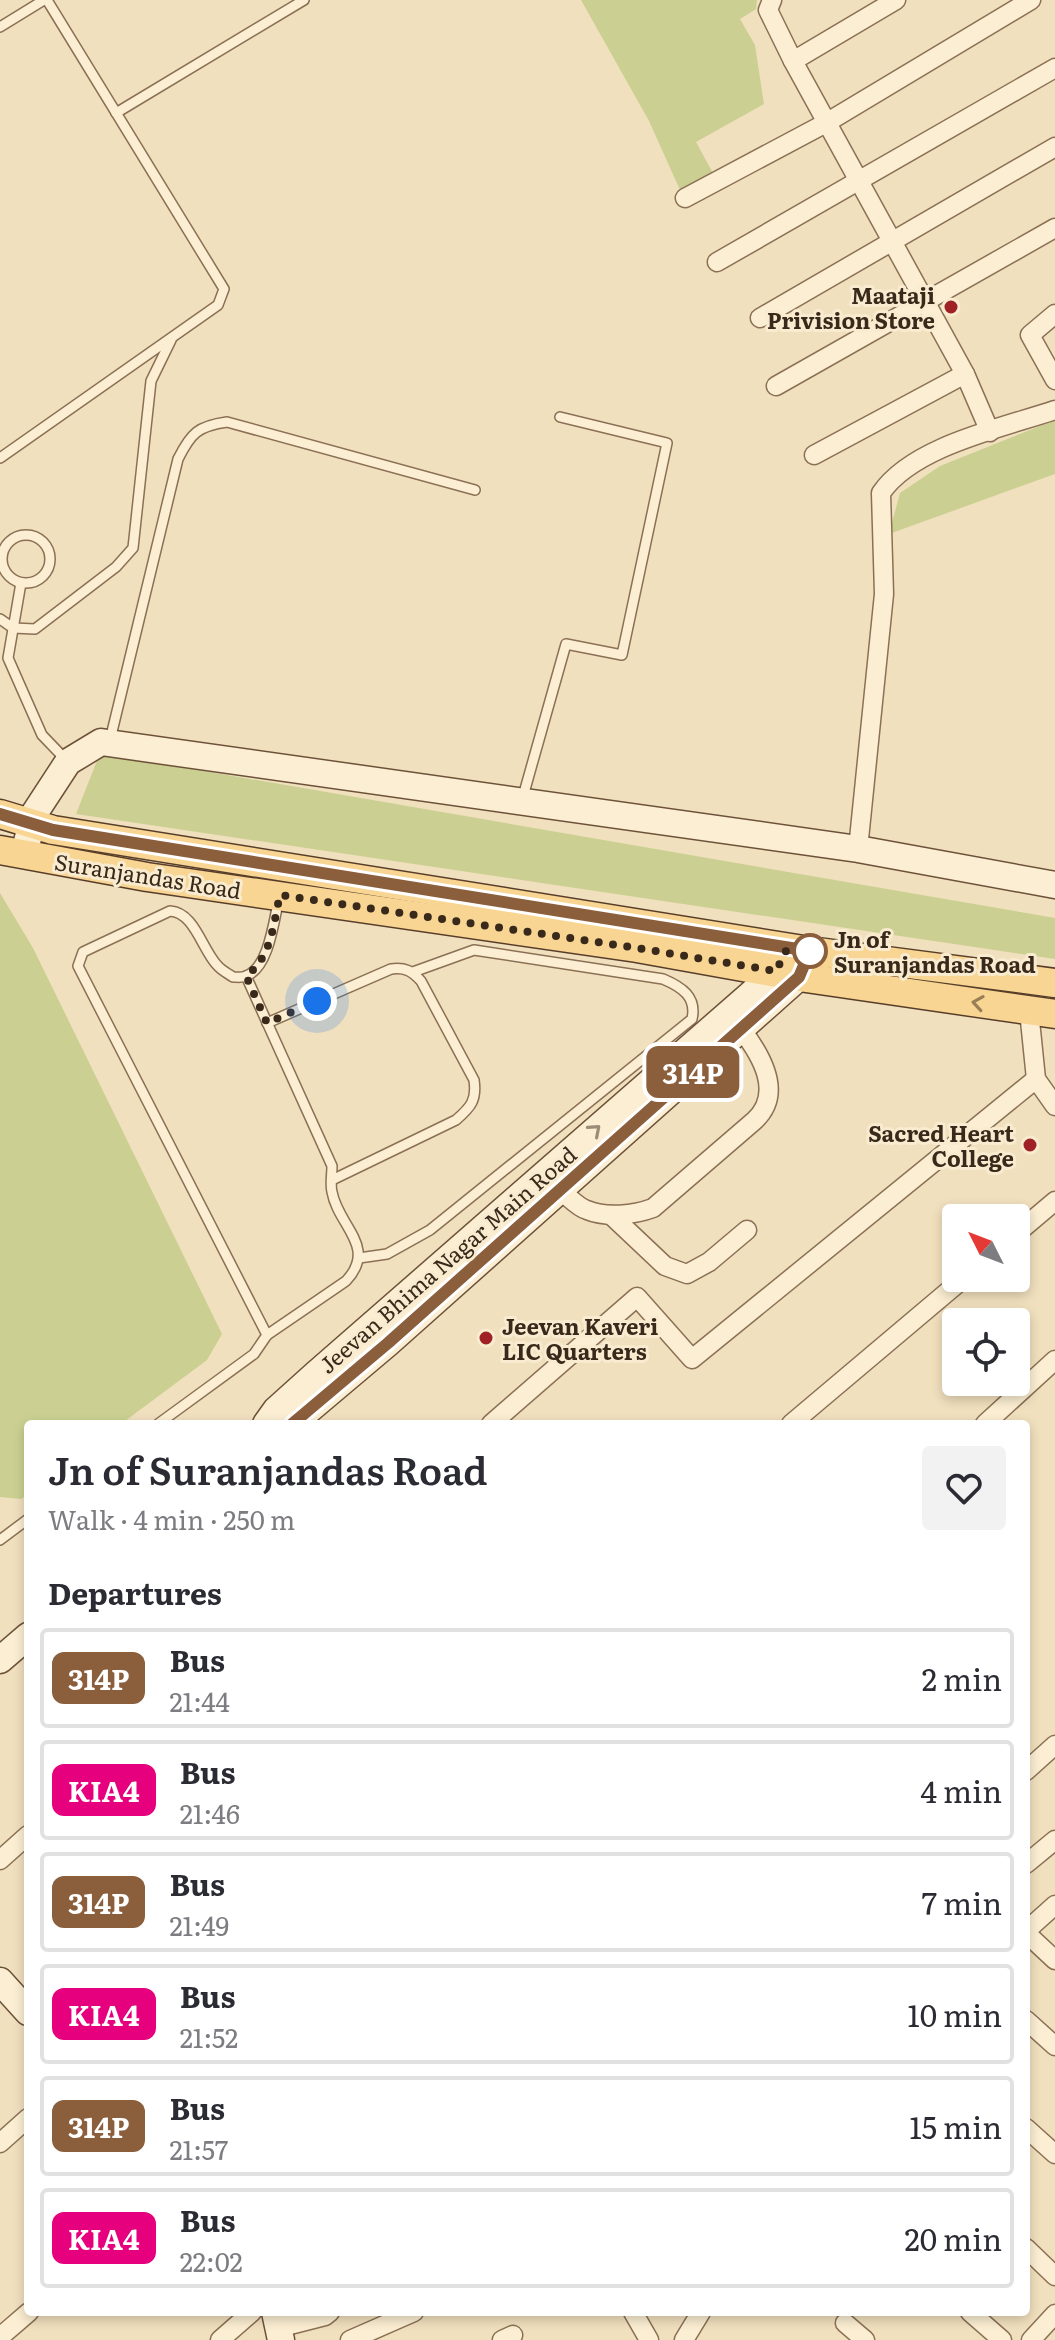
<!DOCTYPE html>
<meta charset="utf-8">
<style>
body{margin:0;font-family:Literata,serif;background:#f2f2f3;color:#2b2b33;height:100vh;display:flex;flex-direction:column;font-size:30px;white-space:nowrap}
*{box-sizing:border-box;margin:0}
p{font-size:26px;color:#7c7c81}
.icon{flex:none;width:44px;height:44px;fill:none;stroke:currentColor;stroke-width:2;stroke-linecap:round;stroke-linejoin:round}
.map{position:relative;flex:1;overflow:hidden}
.details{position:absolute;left:24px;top:1420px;width:1006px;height:896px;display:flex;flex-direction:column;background:#fff;border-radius:8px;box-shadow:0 4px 12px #0003}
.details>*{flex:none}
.badge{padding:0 16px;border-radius:12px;font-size:28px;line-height:52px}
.needle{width:52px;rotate:312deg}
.tools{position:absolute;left:942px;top:1204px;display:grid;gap:16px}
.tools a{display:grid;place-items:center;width:88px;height:88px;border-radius:8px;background:#fff;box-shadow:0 4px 12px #0003;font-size:40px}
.you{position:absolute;width:40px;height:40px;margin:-20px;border:6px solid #fff;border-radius:50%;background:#1a73e8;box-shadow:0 0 0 12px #1a73e833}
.map>.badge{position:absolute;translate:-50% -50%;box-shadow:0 0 0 4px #fff}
h2{padding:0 24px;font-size:30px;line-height:72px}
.round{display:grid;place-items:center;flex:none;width:84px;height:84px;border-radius:8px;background:#f2f2f3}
.head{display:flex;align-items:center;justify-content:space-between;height:136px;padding:0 24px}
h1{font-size:38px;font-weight:600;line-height:60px}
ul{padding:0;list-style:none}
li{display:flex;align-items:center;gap:24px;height:100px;margin:0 16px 12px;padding:0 8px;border:4px solid #e1e1e2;border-radius:8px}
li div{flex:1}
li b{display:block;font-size:30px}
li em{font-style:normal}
li .badge{min-width:88px;font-weight:700;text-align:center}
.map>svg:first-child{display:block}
</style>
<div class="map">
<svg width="1055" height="2340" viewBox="0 0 1055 2340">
<rect width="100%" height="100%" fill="#f1e0be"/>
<g fill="#cbd092">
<path d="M 581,0 L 757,0 L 756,9 L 740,19 L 755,45 L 764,104 L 696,142 L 714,175 L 680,190 L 649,121 Z"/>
<path d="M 1055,420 L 1055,474 L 889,534 L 900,493 L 940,466 Z"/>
<path d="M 100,753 L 1055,918 L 1055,959 L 76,814 Z"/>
<path d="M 0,893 L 33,948 L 222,1334 L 207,1360 L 121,1424 L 28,1424 L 28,1494 L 21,1499 L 0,1497 Z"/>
</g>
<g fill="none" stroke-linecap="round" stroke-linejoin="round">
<g stroke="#8b7055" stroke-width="12">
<g id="lane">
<path d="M 0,27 L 44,0"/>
<path d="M 116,113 L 304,0"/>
<path d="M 0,458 L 218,305 L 224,289 L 47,0"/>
<circle cx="26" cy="559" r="24"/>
<path d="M 21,583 L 8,658 L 42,735 L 67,761"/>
<path d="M 0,619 L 13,628 L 35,629 L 116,567 L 133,548 L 151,381 L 171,340"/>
<path d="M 110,740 L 178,459 C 191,433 198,426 227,422 L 475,490"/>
<path d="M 522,800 L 566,644 L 622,655 L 667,443 L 560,417"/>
<path d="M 246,976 L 332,1166 C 332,1175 330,1185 332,1192 C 338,1226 378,1247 346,1281 L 267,1335"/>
<path d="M 267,1023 L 391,969 C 405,967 412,971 421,981 L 474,1080 C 477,1100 471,1107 456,1120 L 332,1180"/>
<path d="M 359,1258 L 387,1254 L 430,1230 L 692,1019 C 697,997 682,987 663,979 L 474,950 L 413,972"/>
<path d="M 158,1424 L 254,1354 L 267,1335 L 78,966 L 83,952 L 170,911 C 194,912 202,949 217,965 C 221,970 227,973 233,977 C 237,977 242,978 246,976 C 269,968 274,920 279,898"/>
<path d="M 0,1540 L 28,1519"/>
</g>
</g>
<g stroke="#8b7055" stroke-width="21">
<g id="street">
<path d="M 772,0 L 768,10 L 793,61 L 965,374 L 990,432"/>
<path d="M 793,61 L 896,0"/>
<path d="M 685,198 L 826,123 L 1031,0"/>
<path d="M 717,262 L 1055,68"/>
<path d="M 1055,314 L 1030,335 L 1055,380"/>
<path d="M 760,318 L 1055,147"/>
<path d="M 776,386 L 1055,228"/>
<path d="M 814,455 L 965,374"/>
<path d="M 858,849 L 884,594 L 881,493 C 913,446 1002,428 1055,410"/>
<path d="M 1029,1011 L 1036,1079 L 1055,1106"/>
<path d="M 560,1190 C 568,1196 577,1207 587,1210 C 606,1218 634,1215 653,1208 L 754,1121 C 784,1094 762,1056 741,1029"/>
<path d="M 611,1215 L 665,1266 L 687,1274 L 709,1262 L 747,1230"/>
<path d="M 1016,1234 L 1055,1201"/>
<path d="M 491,1424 L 637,1297 L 692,1359 L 1036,1079"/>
<path d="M 791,1424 L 964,1278"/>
<path d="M 985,1424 L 1055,1360"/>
<path d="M 1026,1771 L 1055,1745"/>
<path d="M 0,1860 L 28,1835"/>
<path d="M 1026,1864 L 1055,1840"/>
<path d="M 1026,1931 L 1055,1905"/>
<path d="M 1026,1933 L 1055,1960"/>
<path d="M 1026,2020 L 1055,2046"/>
<path d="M 1026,2128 L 1055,2154"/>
<path d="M 0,2143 L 28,2118"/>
<path d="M 1026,2248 L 1055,2276"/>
<path d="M 633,2312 L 649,2340"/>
<path d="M 970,2312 L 1002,2340"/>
<path d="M 845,2323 L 865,2340"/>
<path d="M 278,2328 L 325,2316 L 330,2312"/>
<path d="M 0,2337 L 29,2312"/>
<path d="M 220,2340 L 252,2312"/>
<path d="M 350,2340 L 414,2312"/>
<path d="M 502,2340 L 513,2335"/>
<path d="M 684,2340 L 701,2312"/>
<path d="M 1031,2340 L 1055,2314"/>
</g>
</g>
<g stroke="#6d5139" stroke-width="29">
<g id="secondary">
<path d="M 24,854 L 34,814 L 68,762 L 101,742 L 858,849 L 1055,885"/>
<path d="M 266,1424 L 276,1410 L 316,1374 L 750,995 L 776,971 L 782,959"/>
<path d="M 292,1424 L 388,1343 L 799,977 L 805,962"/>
<path d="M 0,1660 L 28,1636"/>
<path d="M 0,1981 L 28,2012"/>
<path d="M 275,2312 L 281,2340"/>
</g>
</g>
<g stroke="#583e2a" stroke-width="31">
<g id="primary">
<path d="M 0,814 L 53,830 L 810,951 L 1055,983"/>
<path d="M 0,850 L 147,877 L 637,948 L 799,977 L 1055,1014"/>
</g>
</g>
<use href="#lane" stroke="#fbeed2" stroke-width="9"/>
<use href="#street" stroke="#fbeed2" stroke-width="18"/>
<use href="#secondary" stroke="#fbeed2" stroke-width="26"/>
<use href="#primary" stroke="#f8d592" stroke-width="28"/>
</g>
<defs><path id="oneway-chevron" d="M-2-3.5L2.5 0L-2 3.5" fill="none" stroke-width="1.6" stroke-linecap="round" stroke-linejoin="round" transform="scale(2)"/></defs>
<use stroke="#987f56" href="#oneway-chevron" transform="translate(978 1003) rotate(-171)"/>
<use stroke="#9a8c76" href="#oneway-chevron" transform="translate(595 1130) rotate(-41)"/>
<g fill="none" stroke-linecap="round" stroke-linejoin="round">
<g stroke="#fff" stroke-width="18">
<path id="line" d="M 0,814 L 53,830 L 810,951 L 799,977 L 388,1343 L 292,1424"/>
</g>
<use href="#line" stroke="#8b5e3c" stroke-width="12"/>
<path stroke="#39291b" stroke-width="8" stroke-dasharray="0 14.4" d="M 317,1001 L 267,1023 L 246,976 C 272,957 273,924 280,895 L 637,948 L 776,971 L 788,947 L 810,951"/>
</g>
<g fill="#9f2126" stroke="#f8ebcf" stroke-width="3">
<circle cx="951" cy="307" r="8"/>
<circle cx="1030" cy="1145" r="8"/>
<circle cx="486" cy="1338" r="8"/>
</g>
<circle fill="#fff" stroke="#8b5e3c" stroke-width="4" cx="810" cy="951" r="16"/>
<g text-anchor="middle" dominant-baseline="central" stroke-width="6" stroke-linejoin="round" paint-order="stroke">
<g font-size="22" font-weight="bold" fill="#39291b" stroke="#f8ebcf" text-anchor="end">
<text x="935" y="294">Maataji<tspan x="935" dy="25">Privision Store</tspan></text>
<text x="1014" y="1132">Sacred Heart<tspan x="1014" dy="25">College</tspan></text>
<text x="502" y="1325" text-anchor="start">Jeevan Kaveri<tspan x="502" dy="25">LIC Quarters</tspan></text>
</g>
<g font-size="22" fill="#39291b" stroke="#f8ebcf">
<text transform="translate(148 875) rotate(9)">Suranjandas Road</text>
<text transform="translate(447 1259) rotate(-41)">Jeevan Bhima Nagar Main Road</text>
</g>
<g font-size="22" font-weight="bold" fill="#39291b" stroke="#f8ebcf" text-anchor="start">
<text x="834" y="938">Jn of<tspan x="834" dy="25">Suranjandas Road</tspan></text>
</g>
</g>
</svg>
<div class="tools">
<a><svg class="needle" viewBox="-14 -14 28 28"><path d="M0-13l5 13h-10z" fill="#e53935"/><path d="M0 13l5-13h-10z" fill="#7c7c81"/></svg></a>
<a><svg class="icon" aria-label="locate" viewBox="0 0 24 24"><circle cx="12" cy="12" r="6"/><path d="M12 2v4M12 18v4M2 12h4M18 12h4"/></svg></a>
</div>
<div class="you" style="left:317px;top:1001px"></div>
<b class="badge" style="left:693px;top:1072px;background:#8b5e3c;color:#fff">314P</b>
<section class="details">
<div class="head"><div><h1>Jn of Suranjandas Road</h1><p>Walk · 4 min · 250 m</p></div><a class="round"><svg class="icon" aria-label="heart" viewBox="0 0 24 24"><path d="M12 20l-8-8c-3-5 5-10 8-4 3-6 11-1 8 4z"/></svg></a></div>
<h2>Departures</h2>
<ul>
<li><span class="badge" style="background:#8b5e3c;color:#fff">314P</span><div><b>Bus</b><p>21:44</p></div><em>2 min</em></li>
<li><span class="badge" style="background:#e6007e;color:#fff">KIA4</span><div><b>Bus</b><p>21:46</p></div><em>4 min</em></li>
<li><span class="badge" style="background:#8b5e3c;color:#fff">314P</span><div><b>Bus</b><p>21:49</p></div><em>7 min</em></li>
<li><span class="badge" style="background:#e6007e;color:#fff">KIA4</span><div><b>Bus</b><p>21:52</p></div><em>10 min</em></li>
<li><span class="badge" style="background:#8b5e3c;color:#fff">314P</span><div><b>Bus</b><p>21:57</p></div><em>15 min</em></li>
<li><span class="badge" style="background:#e6007e;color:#fff">KIA4</span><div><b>Bus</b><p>22:02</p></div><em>20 min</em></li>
</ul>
</section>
</div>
